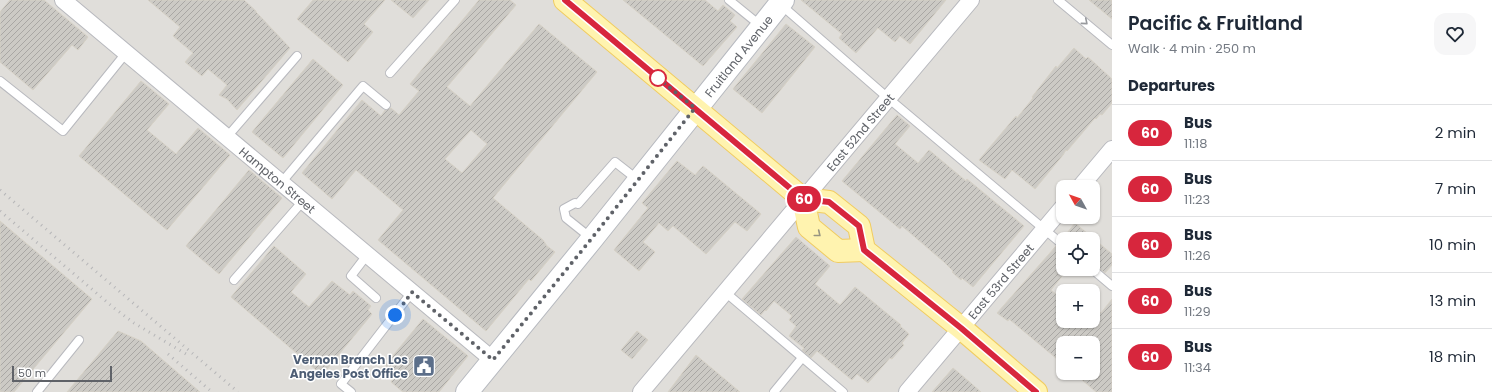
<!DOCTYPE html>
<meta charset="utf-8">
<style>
body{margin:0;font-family:Poppins,sans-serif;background:#f6f6f7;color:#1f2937;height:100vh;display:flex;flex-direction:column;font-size:15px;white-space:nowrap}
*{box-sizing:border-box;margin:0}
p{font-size:13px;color:#747a83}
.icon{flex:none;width:22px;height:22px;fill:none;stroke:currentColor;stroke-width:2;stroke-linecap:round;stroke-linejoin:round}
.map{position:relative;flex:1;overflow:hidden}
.sheet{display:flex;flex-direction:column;background:#fff;width:380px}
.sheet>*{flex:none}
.badge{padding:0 8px;border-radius:13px;font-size:14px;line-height:26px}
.needle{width:26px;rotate:310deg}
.controls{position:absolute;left:1056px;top:180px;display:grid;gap:8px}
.controls a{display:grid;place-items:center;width:44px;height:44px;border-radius:8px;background:#fff;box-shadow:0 1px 3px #0004;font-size:20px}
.scale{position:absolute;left:12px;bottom:10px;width:100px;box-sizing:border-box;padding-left:4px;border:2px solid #5f6268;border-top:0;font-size:11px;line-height:14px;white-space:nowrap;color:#5f6268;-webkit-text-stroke:3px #fff;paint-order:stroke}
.you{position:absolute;width:20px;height:20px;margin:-10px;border:3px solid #fff;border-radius:50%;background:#1a73e8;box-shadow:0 0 0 6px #1a73e833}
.map>.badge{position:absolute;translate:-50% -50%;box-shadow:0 0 0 2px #fff}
h2{padding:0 16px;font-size:15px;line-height:36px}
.round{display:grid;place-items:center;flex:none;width:42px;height:42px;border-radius:12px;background:#f6f6f7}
.headline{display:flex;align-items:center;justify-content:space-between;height:68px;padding:0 16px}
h1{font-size:19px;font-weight:600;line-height:30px}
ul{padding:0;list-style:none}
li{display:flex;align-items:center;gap:12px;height:56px;padding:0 16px;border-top:1px solid #e0e1e3}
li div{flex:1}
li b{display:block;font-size:15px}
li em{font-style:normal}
li .badge{min-width:44px;font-weight:700;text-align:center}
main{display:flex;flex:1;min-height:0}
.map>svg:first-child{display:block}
</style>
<main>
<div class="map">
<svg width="1112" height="392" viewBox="0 0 1112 392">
<defs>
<pattern id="building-hatch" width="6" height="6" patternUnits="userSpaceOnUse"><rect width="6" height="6" fill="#cccac5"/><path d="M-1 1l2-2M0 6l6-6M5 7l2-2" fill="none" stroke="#a9a7a4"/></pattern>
</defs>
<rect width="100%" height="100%" fill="#f1efe8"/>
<path fill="#e0deda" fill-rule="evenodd" d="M 0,0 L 1112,0 L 1112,392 L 0,392 ZM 1063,187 L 1093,187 L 1093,217 L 1063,217 ZM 1063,239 L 1093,239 L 1093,269 L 1063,269 ZM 1063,291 L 1093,291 L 1093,321 L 1063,321 ZM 1063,343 L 1093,343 L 1093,373 L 1063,373 Z"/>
<g fill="url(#building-hatch)" stroke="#d6d1c6" fill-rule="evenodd">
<path d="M 10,0 L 44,0 L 88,37 L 78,50 L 72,45 L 33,90 L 0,62 L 0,12 Z"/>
<path d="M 148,0 L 244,0 L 256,11 L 256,12 L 290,48 L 237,110 L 227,99 L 219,95 L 227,85 L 208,69 L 202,76 L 185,62 L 193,53 L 173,36 L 180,27 Z"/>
<path d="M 313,0 L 385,0 L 364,24 L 373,32 L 348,62 L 297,19 Z"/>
<path d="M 391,0 L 429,0 L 413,18 Z"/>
<path d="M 479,0 L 510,0 L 516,5 L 447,87 L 470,106 L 539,24 L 597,72 L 493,198 L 543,240 L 547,246 L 555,252 L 531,281 L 529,279 L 486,331 L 378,240 L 403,210 L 356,170 L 332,199 L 302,173 L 362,100 L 381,116 L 385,110 L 391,108 L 399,115 L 419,91 L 410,84 ZM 471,130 L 487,144 L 462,173 L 445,159 Z"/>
<path d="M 623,0 L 705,0 L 718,11 L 723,5 L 735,15 L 730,21 L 737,27 L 703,66 Z"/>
<path d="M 801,0 L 946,0 L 910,44 L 900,36 L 895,42 L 878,28 L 856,53 L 839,38 L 842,34 Z"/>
<path d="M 1089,0 L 1112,0 L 1112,19 Z"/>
<path d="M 786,24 L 815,47 L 762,113 L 733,89 Z"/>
<path d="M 1074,48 L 1086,59 L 1088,57 L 1112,79 L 1112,103 L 1102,115 L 1100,114 L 1096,119 L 1095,118 L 1067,151 L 1066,150 L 1063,155 L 1035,189 L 1012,170 L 1005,179 L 979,160 L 1016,116 L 1017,118 L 1033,98 L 1032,97 L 1056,66 L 1057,68 Z"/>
<path d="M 313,59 L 343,85 L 283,158 L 252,132 Z"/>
<path d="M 141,81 L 169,104 L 147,130 L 176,154 L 198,128 L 230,155 L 167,230 L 79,156 Z"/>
<path d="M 897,115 L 910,126 L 895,144 L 918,163 L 929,150 L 966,181 L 967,179 L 1024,226 L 973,287 L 962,278 L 961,280 L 952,272 L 953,271 L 944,262 L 902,226 L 900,229 L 842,181 Z"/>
<path d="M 677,161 L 695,175 L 703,166 L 761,214 L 747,231 L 735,222 L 706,254 L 673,226 L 668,231 L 659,223 L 643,242 L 655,252 L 639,271 L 614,250 L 648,208 L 642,203 Z"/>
<path d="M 249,170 L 282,198 L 219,274 L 186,246 Z"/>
<path d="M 0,221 L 92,299 L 14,392 L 0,392 Z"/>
<path d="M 1075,223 L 1112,254 L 1112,265 L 1105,273 L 1093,264 L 1093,239 L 1064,239 L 1063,238 Z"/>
<path d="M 796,237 L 830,266 L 815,284 L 840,305 L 855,287 L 901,325 L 900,326 L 909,334 L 902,343 L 904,345 L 892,359 L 890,358 L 868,383 L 857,374 L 852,380 L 817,351 L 811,358 L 802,350 L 804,348 L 789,336 L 796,326 L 789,320 L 792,316 L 774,301 L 766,311 L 765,310 L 761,315 L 742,299 Z"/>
<path d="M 274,246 L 306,274 L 291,292 L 309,307 L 332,281 L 350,295 L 353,291 L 371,306 L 368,310 L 372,314 L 322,375 L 231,297 Z"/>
<path d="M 1056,246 L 1063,250 L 1063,275 L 1051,290 L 1063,300 L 1063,321 L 1093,321 L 1093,306 L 1101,313 L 1112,299 L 1112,392 L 1096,392 L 1074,373 L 1093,373 L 1093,343 L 1063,343 L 1063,364 L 1009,319 L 1008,321 L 997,313 Z"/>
<path d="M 423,319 L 468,356 L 439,392 L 403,392 L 391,382 L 394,378 L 382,369 Z"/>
<path d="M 118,331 L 141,341 L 200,392 L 67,392 Z"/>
<path d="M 637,331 L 648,340 L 632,359 L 621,350 Z"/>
<path d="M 696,355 L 740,392 L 668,392 Z"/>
<path d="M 953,368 L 965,378 L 981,392 L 932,392 Z"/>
</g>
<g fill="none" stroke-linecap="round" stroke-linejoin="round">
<g stroke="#b8b9be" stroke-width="10">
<g id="lane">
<path d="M 729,0 L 761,26"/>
<path d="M 1058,0 L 1112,45"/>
<path d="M 780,4 L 888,98 L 1063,245"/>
<path d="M 390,73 L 455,0"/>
<path d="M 0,81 L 63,131 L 126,53"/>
<path d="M 227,137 L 297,56"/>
<path d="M 281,183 L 363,86 L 386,105"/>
<path d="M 591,238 L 566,218 L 564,209 L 575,203 L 578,204 L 615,162 L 638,180"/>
<path d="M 367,255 L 351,276 L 376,298"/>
<path d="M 1092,269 L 1112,286"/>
<path d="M 234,280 L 303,201"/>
<path d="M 725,292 L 843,392"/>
<path d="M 37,392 L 79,340"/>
<path d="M 351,392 L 341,384 L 412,292"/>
<path d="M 774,392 L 802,358"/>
</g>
</g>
<g stroke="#b8b9be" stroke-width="18">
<g id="street">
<path id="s1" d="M 63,0 L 493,360"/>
<path d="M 1080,187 L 1112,149"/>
<path id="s2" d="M 641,392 L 971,0"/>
<path id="s3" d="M 907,392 L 1063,207"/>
</g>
</g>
<g stroke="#b6b9bf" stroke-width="24">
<g id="secondary">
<path id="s4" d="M 467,392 L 592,239 L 783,0"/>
</g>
</g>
<g stroke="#f1cc60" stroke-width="24">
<g id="primary">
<path d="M 565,0 L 803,199 L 829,202 L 859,226 L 864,250 L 961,328 L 1036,392"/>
<path d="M 803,199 L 809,227 L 838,251 L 864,250"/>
</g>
</g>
<use href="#lane" stroke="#fff" stroke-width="8"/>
<use href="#street" stroke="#fff" stroke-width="16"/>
<use href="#secondary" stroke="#fff" stroke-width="22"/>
<use href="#primary" stroke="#fff3af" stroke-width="22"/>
<g stroke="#b6b6b8" stroke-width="3" stroke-dasharray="1 5" stroke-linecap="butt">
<path d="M 0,190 L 238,392"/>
<path d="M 0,211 L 114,308 L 134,323 L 186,354"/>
<path d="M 168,354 L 212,392"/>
</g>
</g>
<defs><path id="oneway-chevron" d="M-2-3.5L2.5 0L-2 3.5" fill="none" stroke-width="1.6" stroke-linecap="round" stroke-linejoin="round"/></defs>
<use stroke="#97999d" href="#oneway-chevron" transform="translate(1085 22) rotate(40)"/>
<use stroke="#979581" href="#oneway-chevron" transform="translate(818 234) rotate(39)"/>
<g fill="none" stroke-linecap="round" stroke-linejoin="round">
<g stroke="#fff" stroke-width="9">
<path id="line" d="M 565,0 L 803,199 L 829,202 L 859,226 L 864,250 L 961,328 L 1036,392"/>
</g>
<use href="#line" stroke="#d7263d" stroke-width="6"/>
<path stroke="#5f6268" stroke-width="4" stroke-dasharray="0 7.2" d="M 395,315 L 412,292 L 493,360 L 592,238 L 695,108 L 658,78"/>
</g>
<defs>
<g id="civic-square" transform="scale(1.15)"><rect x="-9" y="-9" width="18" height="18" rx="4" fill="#5c6f8a" stroke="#fff"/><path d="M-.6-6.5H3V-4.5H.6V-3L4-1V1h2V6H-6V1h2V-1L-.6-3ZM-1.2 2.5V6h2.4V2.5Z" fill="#fff"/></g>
</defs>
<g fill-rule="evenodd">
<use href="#civic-square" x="424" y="366"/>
</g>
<circle fill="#fff" stroke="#d7263d" stroke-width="2" cx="658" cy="78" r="8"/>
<g text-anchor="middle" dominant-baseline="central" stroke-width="3" stroke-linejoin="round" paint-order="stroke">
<g font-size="12" fill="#5f6268" stroke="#fff">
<text stroke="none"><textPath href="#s4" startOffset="432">Fruitland Avenue</textPath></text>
<text stroke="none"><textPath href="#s2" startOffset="340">East 52nd Street</textPath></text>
<text stroke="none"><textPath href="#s1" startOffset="280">Hampton Street</textPath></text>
<text stroke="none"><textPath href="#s3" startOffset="145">East 53rd Street</textPath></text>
</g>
<g font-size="12" font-weight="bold" fill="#4e5e75" stroke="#fff" text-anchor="end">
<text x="408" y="359">Vernon Branch Los<tspan x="408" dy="14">Angeles Post Office</tspan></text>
</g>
</g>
</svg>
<div class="controls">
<a><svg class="needle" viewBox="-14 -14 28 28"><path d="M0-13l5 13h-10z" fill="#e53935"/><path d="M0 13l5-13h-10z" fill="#747a83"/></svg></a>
<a><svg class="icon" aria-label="locate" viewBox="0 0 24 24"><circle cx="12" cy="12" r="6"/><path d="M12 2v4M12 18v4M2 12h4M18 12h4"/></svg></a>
<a>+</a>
<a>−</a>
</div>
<div class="scale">50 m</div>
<div class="you" style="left:395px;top:315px"></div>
<b class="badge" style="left:804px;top:199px;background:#d7263d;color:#fff">60</b>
</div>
<section class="sheet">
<div class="headline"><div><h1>Pacific &amp; Fruitland</h1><p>Walk · 4 min · 250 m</p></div><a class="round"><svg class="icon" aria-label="heart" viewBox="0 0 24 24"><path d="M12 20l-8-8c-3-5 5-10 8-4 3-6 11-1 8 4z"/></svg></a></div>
<h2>Departures</h2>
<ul>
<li><span class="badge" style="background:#d7263d;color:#fff">60</span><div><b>Bus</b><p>11:18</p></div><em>2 min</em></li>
<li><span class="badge" style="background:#d7263d;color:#fff">60</span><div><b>Bus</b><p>11:23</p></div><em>7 min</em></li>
<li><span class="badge" style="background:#d7263d;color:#fff">60</span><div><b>Bus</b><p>11:26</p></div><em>10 min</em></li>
<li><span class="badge" style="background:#d7263d;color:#fff">60</span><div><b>Bus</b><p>11:29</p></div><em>13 min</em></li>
<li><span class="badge" style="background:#d7263d;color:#fff">60</span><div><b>Bus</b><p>11:34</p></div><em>18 min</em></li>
</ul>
</section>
</main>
